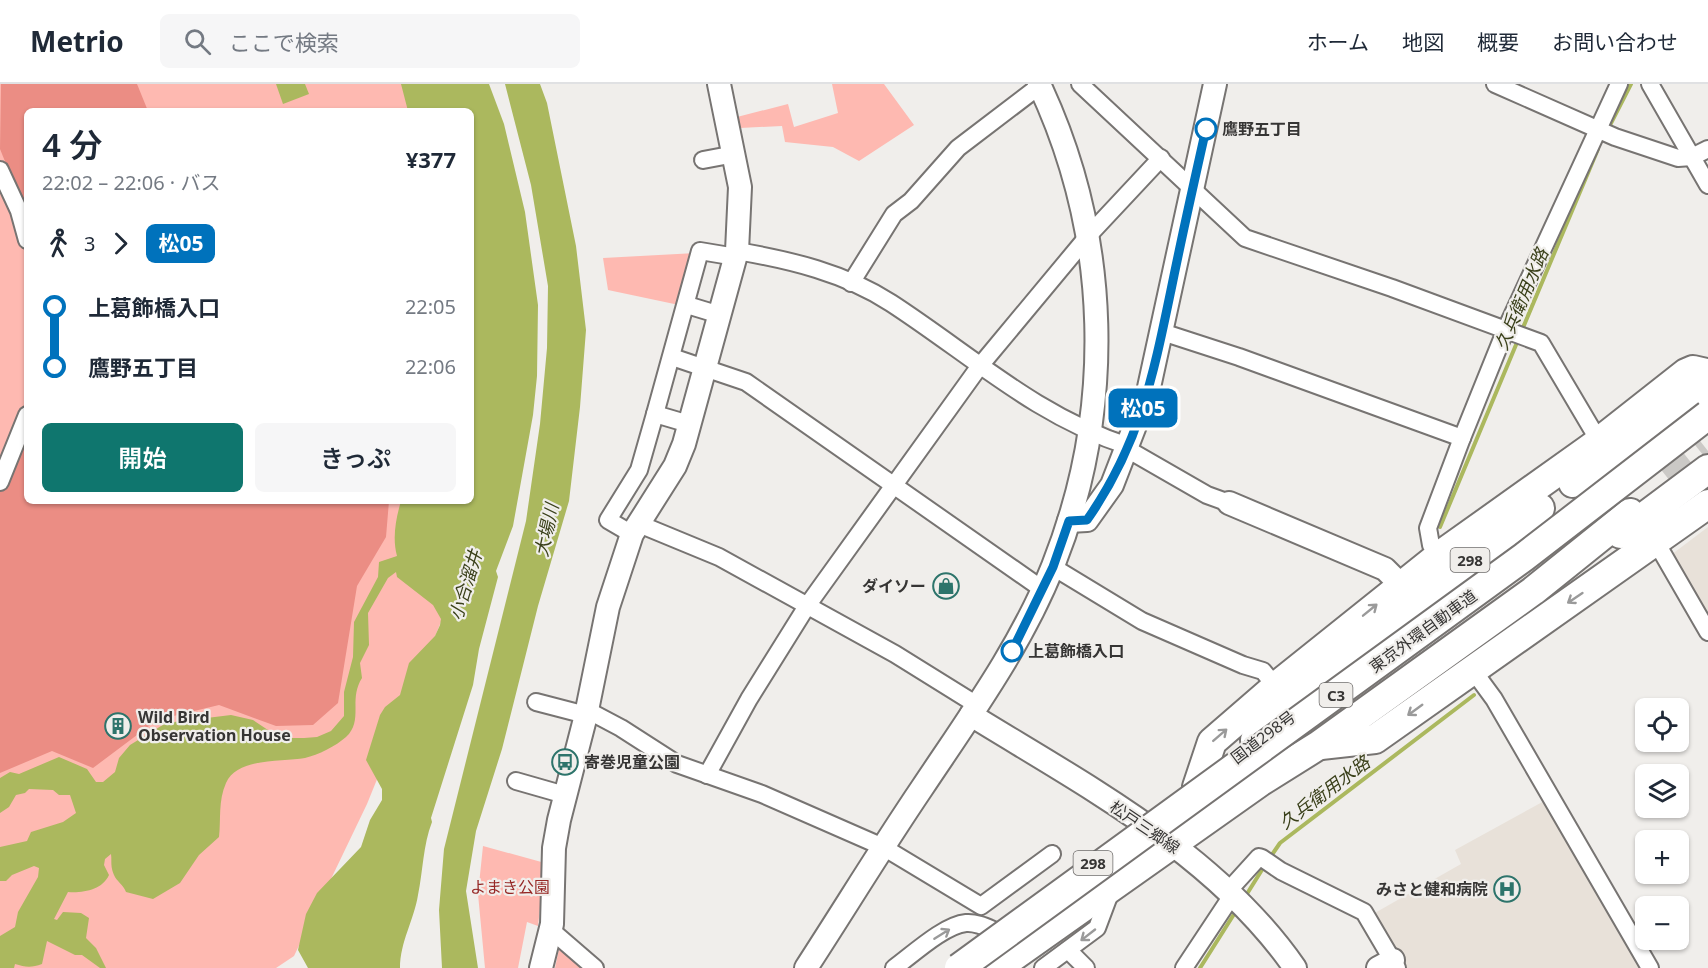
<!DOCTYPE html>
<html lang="ja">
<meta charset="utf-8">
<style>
body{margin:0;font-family:"Noto Sans","Noto Sans JP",sans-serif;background:#f6f6f7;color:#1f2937;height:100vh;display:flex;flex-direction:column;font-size:22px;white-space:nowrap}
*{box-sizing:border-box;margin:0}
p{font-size:20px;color:#747a83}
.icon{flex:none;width:33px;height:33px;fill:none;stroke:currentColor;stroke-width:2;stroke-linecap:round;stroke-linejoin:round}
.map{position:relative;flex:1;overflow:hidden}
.side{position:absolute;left:24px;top:24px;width:450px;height:396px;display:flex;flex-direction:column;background:#fff;border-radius:9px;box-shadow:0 2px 4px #0004}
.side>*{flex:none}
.badge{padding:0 12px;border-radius:9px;font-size:21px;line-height:39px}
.tools{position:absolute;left:1635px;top:614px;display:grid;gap:12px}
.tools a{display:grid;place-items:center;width:54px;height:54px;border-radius:9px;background:#fff;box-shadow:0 2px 4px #0004;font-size:30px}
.map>.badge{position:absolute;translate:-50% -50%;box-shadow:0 0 0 3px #fff}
.legs{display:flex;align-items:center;gap:9px;height:66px;padding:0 18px;font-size:20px}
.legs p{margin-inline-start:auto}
.head{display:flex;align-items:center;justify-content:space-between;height:102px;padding:0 18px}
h1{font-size:33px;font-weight:600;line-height:45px}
.button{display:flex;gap:12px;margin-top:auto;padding:12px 18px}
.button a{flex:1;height:69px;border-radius:9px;background:#0f766e;color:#fff;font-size:24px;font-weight:600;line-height:69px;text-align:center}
.button a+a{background:#f6f6f7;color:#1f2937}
ul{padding:0 18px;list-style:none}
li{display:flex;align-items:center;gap:21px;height:60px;font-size:22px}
li i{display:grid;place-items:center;width:9px;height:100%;margin:0 8px;background:currentColor}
li i::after{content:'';width:15px;height:15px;margin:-8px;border:4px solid;border-radius:50%;background:#fff}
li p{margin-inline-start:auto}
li:first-child i{background:linear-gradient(#0000 50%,currentColor 0)}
li:last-child i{background:linear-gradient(currentColor 50%,#0000 0)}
header{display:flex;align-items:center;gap:36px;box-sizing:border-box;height:84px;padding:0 30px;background:#fff;border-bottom:2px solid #e0e1e3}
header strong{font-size:28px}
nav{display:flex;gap:33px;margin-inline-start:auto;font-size:21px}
.search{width:420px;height:54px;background:#f6f6f7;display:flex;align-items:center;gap:15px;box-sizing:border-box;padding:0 21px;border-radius:9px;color:#747a83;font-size:22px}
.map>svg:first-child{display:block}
</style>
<header>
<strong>Metrio</strong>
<div class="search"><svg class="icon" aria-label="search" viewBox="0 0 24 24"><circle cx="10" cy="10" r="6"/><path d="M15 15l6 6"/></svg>ここで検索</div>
<nav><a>ホーム</a><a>地図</a><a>概要</a><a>お問い合わせ</a></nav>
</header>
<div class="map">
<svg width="1708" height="884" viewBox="0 0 1708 884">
<rect width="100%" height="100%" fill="#f0eeeb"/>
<g fill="#e8e1d9">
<path d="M 1708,443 L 1708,533 L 1671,471 Z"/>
<path d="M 1546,716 L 1642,884 L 1404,884 L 1373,830 L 1461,780 L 1455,766 Z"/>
</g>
<g fill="#feb9b1">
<path d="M 0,0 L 423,0 L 426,27 L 27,27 L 27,417 L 448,417 L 445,528 L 367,720 L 294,872 L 276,884 L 0,884 Z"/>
<path d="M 832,0 L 884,0 L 914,41 L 859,77 L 833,63 L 785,58 L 782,42 L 740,44 L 737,33 L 788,20 L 794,43 L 838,29 Z"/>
<path d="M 696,169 L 679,221 L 608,206 L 603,174 Z"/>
<path d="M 483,762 L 545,779 L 538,842 L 527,838 L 518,884 L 485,884 L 478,810 Z"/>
<path d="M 560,860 L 585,884 L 555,884 Z"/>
</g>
<g fill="#eb8d84">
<path d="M 1,0 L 137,0 L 148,27 L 27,27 L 27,132 L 0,65 Z"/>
<path d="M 27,350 L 27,417 L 389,417 L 386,453 L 357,502 L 338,619 L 313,641 L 276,642 L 219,621 L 157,636 L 93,684 L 52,667 L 0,689 L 0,403 Z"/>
</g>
<g fill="#abb85e">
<path d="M 276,0 L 305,0 L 309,10 L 283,20 Z"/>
<path d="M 401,0 L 489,0 L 504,40 L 525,128 L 538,221 L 537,292 L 533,331 L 513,442 L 496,487 L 498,493 L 479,565 L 473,601 L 431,734 L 432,738 C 423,761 423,787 418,811 C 414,836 400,858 400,884 L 308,884 L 298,866 L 306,830 L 317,809 L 361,763 L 370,736 L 382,716 L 382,705 L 366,676 L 380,631 L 385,623 L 400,611 L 409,579 L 435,552 L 440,541 L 441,535 L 433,521 L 397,493 L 396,488 L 388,494 L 368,529 L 369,561 L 360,579 L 362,594 C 348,616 364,636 346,653 C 336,662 318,671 305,674 C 284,678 237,673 226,699 C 218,717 221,735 219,753 L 199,771 L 180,799 L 153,815 L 126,808 C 123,800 117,798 114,791 C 110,782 112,777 111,770 L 105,775 L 104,781 L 109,791 C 102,806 84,809 68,808 L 54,835 L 57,836 L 63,828 L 81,829 L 89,834 L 86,854 L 96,864 L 106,884 L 100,884 L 82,871 L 75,871 L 47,857 L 42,880 C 31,884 25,883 15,880 L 14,884 L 0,884 L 0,852 L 15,843 L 18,828 L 38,793 L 39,784 L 34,782 L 12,791 L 6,797 L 0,797 L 0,763 L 27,757 L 31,748 L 63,738 L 76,729 L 70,711 L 59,711 L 53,706 L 29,705 L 25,709 L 16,711 L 9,723 L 0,729 L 0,694 L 10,688 L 19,690 L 59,673 L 87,685 L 96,698 L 103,698 L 115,688 L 119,674 L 130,661 L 166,639 L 231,631 L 253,636 L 280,654 L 304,654 L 317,653 L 331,647 L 344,632 L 344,608 L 353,573 L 354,538 L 378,493 L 379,478 L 397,472 C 392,454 396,434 401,417 L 471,417 L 471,27 L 408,27 Z"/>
<path d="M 505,0 L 540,0 L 547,19 L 576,162 L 586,246 L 580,323 L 569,417 L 538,522 L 502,665 L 476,747 L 466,807 L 478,884 L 442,884 L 439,826 L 444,765 L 526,437 L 540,340 L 547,264 L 548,202 L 531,101 Z"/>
</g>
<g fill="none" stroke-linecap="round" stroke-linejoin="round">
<g stroke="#abb85e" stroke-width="4">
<path d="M 1608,45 L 1631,0"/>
<path d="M 1522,246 L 1598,65"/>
<path d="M 1440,443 L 1518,256"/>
<path d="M 1269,775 L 1280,759 L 1474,611"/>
<path d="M 1245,813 L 1265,781"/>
<path d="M 1200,884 L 1236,827"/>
</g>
<path stroke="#cbc9c6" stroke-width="28" stroke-dasharray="28 14" stroke-linecap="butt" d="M 1670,397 L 1708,367"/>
<g stroke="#777472" stroke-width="20">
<g id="street">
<path d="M 1080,0 L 1245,154 L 1392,204 L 1541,259 L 1599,357"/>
<path d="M 1495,0 L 1615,53 L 1678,74 L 1692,73 L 1708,65"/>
<path d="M 1650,0 L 1708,101"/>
<path d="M 703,76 L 735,70"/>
<path d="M 0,86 L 19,127 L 27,156"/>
<path d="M 737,167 C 790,176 845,189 891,219 C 971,271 1036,332 1128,362"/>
<path d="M 851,199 L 894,130 L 911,117 L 958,64 L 1042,0"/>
<path d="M 687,221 L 720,231"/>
<path d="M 1162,248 L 1239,273 L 1462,354"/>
<path d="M 672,273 L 746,298 L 1042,505"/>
<path d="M 689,340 L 655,330 L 700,167 L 736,173"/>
<path d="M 1127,365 L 1207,411 L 1229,419"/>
<path d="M 0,398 L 27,331"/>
<path d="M 639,440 L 719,473 L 895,570 L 977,621"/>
<path d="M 632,450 L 608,436 L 639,386 L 655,330"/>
<path d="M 1656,458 L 1708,548"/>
<path d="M 1439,472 L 1431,461 L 1428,444 L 1462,354 L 1506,245 L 1619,0"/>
<path d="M 1053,483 L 1142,537 L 1243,581 L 1263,587 L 1276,603"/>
<path d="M 1472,585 L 1494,615 L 1650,884"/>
<path d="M 536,618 L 586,631"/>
<path d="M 587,626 L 621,644 L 677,680 L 762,710 L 883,763 L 981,822 L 1052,770"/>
<path d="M 707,691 L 749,615 L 807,522 L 979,283 L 1088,152 L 1161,74"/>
<path d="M 516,697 L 565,711"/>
<path d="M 1229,806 L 1259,773 L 1262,774 L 1281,787 L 1364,828 L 1397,884"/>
<path d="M 551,846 L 595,884"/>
<path d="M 1068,866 L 1086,884"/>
<path d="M 894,884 C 912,871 944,841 966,839 C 977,838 988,844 998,848"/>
<path d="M 1043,884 L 1097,844 L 1112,804"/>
<path d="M 1184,884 L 1233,810"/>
</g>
</g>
<g stroke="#777472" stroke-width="26">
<g id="secondary">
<path d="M 1229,419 L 1385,485 L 1401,501"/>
<path d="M 1069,437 L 1087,436 L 1112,401 L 1148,308 L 1215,0"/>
<path d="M 971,631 C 1086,702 1216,770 1295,884"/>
<path d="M 541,884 L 552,840 L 554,764 L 559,736 L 586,631 L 608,523 L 632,450 L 675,382 L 684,360 L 737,167 L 740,103 L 719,0"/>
<path d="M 806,884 C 845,824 882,763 922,704 C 970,632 1021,562 1053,482 C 1115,326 1111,153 1039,0"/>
<path d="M 1378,884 L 1393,876"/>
</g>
</g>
<g stroke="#777472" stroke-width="32">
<g id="highway">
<path d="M 1573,399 L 1631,363 L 1708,302"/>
<path d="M 1621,450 L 1708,385"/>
<path d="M 1255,656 L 1363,557 L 1540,424"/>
<path d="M 1321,661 L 1375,655 L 1708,420"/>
<path d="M 1197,703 L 1212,658 L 1279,600 L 1439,472 L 1592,363 L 1686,289 L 1693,286 L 1706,289"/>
<path d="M 997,884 L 1260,698 L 1319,661 L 1533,507 L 1630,429"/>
</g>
</g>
<use href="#street" stroke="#fff" stroke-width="16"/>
<use href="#secondary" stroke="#fff" stroke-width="22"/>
<use href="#highway" stroke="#fff" stroke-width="28"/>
<g stroke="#777472" stroke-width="32" stroke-linecap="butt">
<path id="highway-bridge" d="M 959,884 L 1524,473 L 1708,331"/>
</g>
<use href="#highway-bridge" stroke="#fff" stroke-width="28"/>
</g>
<defs><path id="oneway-shaft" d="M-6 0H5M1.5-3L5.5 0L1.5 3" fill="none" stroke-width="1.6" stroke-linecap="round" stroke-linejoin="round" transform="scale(1.5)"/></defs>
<g stroke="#9a9a9a">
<use href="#oneway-shaft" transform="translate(1575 514) rotate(146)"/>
<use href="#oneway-shaft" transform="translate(1370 526) rotate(-39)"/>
<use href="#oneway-shaft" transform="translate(1415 626) rotate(144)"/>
<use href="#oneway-shaft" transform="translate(1220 651) rotate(-41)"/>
<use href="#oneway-shaft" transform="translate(942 850) rotate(-32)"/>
<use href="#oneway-shaft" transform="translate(1088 851) rotate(142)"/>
</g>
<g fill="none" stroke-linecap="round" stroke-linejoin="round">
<g stroke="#fff" stroke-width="14">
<path id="line-1" d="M 1012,567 L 1053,483 L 1069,437 L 1087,436 C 1139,362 1153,293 1171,206 C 1182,152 1194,98 1206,45"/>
</g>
<use href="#line-1" stroke="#0072bc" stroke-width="9"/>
</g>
<defs>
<g id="shop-ring" transform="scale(1.35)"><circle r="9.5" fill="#f0eeeb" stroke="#2d746b" stroke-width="1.5"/><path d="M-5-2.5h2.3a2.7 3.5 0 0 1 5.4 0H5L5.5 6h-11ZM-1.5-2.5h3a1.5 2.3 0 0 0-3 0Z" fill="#2d746b"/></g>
<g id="building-ring" transform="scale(1.35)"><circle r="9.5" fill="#f0eeeb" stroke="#2d746b" stroke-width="1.5"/><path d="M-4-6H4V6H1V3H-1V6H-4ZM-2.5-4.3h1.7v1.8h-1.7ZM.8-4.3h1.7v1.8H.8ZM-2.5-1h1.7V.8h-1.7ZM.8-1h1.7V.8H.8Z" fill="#2d746b"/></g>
<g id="bus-ring" transform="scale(1.35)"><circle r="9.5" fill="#f0eeeb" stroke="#2d746b" stroke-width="1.5"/><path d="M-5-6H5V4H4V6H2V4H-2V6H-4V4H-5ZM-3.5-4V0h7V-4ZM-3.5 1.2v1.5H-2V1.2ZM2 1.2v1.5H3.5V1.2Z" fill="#2d746b"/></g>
<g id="hospital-ring" transform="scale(1.35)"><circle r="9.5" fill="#f0eeeb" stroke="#2d746b" stroke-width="1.5"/><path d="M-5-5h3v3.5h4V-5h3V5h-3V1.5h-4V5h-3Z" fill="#2d746b"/></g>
</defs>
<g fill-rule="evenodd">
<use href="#shop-ring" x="946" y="502"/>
<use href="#building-ring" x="118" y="642"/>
<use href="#bus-ring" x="565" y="678"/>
<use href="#hospital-ring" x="1507" y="805"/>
</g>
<g fill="#fff" stroke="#0072bc" stroke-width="3">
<circle cx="1206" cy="45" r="10"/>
<circle cx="1012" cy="567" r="10"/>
</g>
<g text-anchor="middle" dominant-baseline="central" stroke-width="4.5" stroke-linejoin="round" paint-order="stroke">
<g fill="#f0eeeb" stroke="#6e6c6b" stroke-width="1.5">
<rect x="1450.5" y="464" width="39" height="24" rx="4.5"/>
<rect x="1319.5" y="599" width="33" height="24" rx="4.5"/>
<rect x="1073.5" y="767" width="39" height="24" rx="4.5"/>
</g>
<g font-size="15" font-weight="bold" fill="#363534">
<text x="1470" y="476">298</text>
<text x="1336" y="611">C3</text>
<text x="1093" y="779">298</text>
</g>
<g font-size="16" font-weight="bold" fill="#363534" stroke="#f0eeeb" text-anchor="start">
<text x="1222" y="45">鷹野五丁目</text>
<text x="1028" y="567">上葛飾橋入口</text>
</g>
<g font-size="16" font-weight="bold" fill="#363534" stroke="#f0eeeb" text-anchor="end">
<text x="926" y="502">ダイソー</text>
<text x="138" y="633" text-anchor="start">Wild Bird<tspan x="138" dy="18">Observation House</tspan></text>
<text x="584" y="678" text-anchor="start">寄巻児童公園</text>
<text x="1488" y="805">みさと健和病院</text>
</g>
<g font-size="16" fill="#363534" stroke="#f0eeeb">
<text transform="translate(1423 547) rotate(-36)">東京外環自動車道</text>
<text transform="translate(1263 653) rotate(-37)">国道298号</text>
<text transform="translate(1145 743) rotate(34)">松戸三郷線</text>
</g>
<g font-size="16" fill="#962826" stroke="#f0eeeb">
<text x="510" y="803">よまき公園</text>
</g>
<g font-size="18" font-style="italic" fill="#3a401a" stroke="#f0eeeb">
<text transform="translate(1521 215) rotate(-67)">久兵衛用水路</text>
<text transform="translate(546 446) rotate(-78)">大場川</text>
<text transform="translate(465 501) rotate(-73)">小合溜井</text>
<text transform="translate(1324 708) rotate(-37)">久兵衛用水路</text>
</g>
</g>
</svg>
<div class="tools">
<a><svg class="icon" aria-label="locate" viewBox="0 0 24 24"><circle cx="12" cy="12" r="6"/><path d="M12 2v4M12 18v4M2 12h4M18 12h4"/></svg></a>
<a><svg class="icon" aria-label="layers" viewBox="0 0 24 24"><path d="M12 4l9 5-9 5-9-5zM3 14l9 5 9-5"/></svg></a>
<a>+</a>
<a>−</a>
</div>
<b class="badge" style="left:1143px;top:324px;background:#0072bc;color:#fff">松05</b>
<section class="side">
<div class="head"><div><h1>4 分</h1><p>22:02 – 22:06 · バス</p></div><b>¥377</b></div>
<div class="legs"><svg class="icon" aria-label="walk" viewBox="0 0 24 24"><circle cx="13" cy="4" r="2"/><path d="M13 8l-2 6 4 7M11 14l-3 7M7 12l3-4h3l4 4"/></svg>3<svg class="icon" aria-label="forward" viewBox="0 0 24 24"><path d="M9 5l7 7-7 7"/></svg><b class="badge" style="background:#0072bc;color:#fff">松05</b></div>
<ul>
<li><i style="color:#0072bc"></i><b>上葛飾橋入口</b><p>22:05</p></li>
<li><i style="color:#0072bc"></i><b>鷹野五丁目</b><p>22:06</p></li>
</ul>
<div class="button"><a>開始</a><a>きっぷ</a></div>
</section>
</div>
